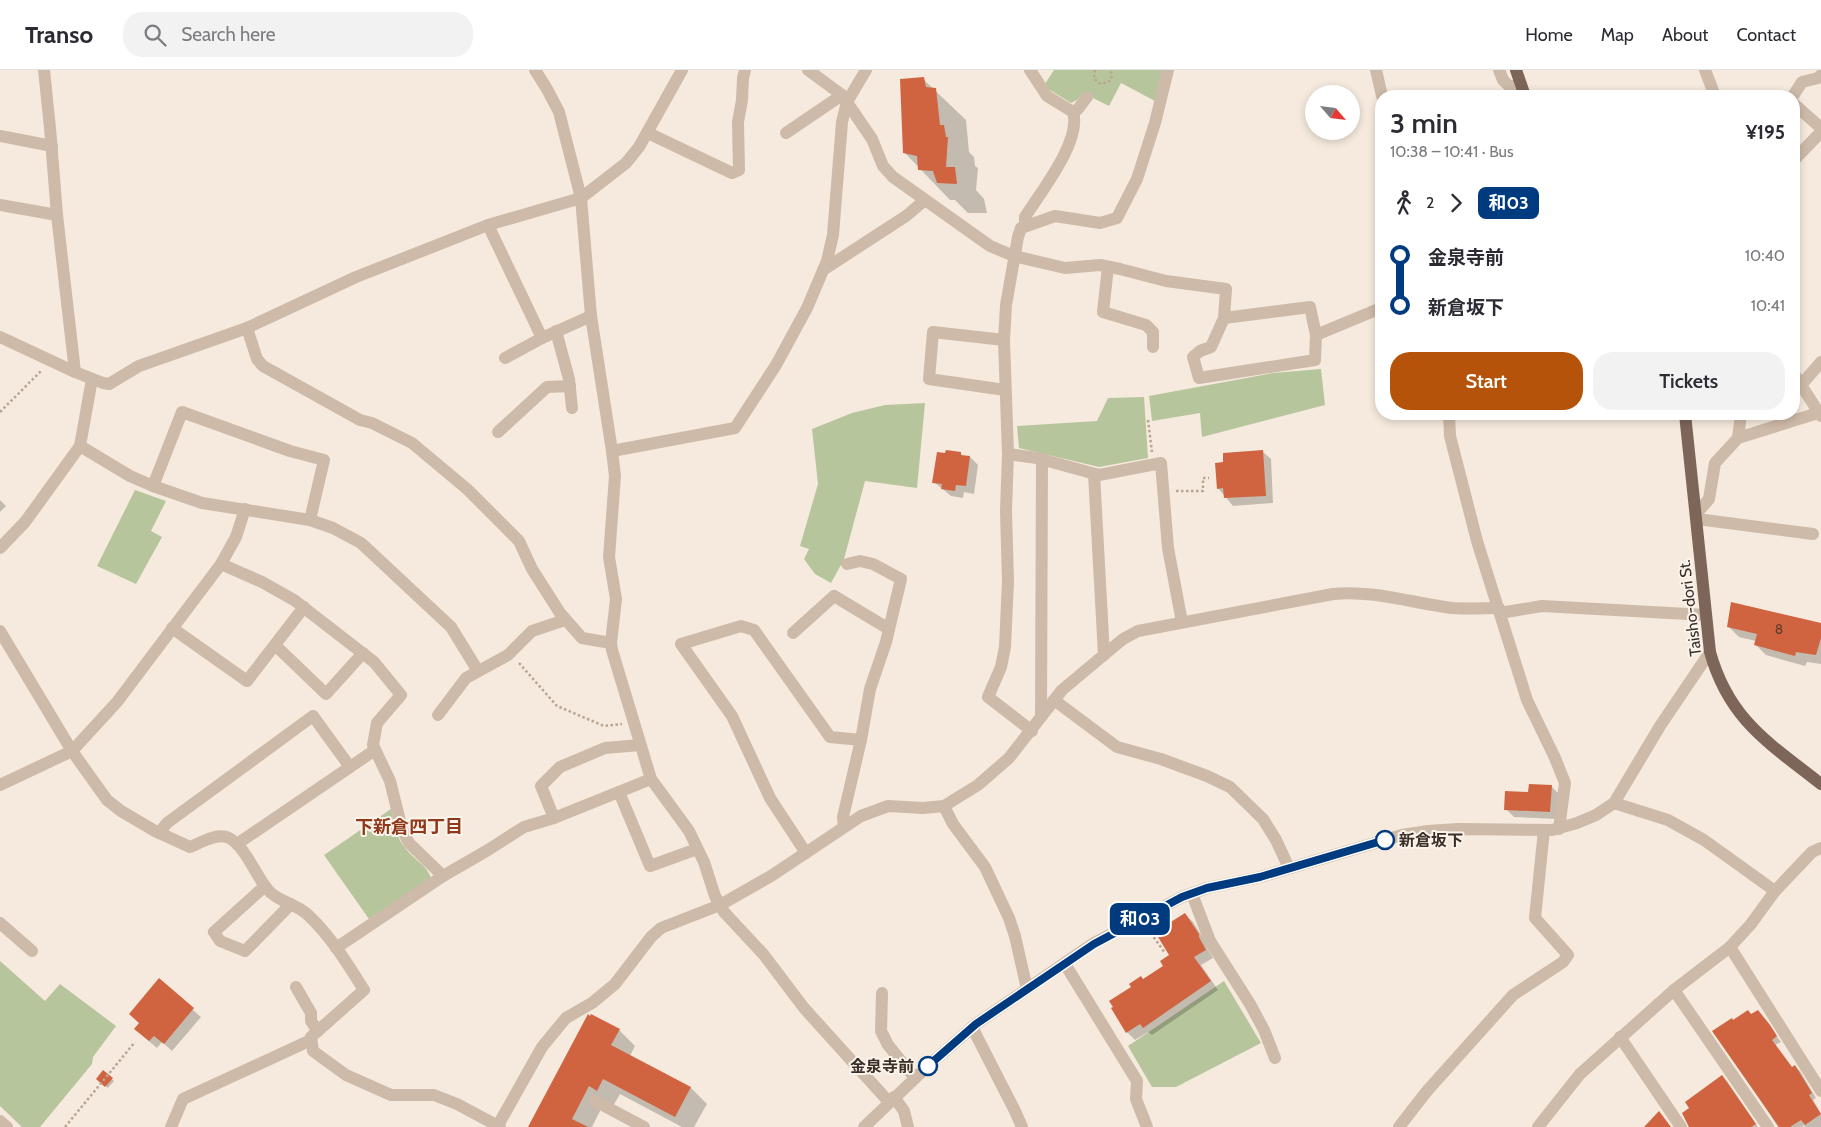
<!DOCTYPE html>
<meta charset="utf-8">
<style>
body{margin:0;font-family:Cabin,"Noto Sans JP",sans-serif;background:#f2f2f3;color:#2b2b33;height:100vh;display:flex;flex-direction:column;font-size:19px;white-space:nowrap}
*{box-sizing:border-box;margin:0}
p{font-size:16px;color:#7c7c81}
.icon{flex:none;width:28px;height:28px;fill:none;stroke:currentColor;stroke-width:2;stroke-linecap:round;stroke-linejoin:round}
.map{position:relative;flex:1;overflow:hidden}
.sheet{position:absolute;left:1375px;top:20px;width:425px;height:330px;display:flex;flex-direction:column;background:#fff;border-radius:20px;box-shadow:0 2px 8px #0003}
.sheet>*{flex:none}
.badge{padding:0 10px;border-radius:8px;font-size:18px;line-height:32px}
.needle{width:32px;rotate:118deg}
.fabs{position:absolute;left:1305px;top:15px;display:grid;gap:10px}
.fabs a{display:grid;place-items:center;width:55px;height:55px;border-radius:50%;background:#fff;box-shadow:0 2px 8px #0003;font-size:25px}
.map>.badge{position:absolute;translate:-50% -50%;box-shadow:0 0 0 2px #fff}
.legs{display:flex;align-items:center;gap:8px;height:55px;padding:0 15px;font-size:16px}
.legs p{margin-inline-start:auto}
.headline{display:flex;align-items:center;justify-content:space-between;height:85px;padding:0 15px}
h1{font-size:28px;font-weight:600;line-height:38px}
.button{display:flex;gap:10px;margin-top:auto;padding:10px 15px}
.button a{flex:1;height:58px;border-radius:20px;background:#b45309;color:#fff;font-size:20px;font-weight:600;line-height:58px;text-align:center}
.button a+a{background:#f2f2f3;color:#2b2b33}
ul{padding:0 15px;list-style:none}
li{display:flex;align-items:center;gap:18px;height:50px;font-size:19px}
li i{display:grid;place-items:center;width:8px;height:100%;margin:0 6px;background:currentColor}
li i::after{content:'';width:12px;height:12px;margin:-6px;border:4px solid;border-radius:50%;background:#fff}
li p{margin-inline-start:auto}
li:first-child i{background:linear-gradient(#0000 50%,currentColor 0)}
li:last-child i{background:linear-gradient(currentColor 50%,#0000 0)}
header{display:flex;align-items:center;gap:30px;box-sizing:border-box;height:70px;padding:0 25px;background:#fff;border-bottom:1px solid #e1e1e2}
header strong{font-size:24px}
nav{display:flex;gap:28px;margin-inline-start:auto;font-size:18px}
.search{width:350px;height:45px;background:#f2f2f3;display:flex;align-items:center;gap:12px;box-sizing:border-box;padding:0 18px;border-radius:20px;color:#7c7c81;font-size:19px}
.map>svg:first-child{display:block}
</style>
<header>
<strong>Transo</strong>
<div class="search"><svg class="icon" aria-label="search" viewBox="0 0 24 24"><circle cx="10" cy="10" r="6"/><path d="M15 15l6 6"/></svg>Search here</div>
<nav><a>Home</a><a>Map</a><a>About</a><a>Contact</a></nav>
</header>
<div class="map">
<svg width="1821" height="1057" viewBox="0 0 1821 1057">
<rect width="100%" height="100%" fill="#f5eadd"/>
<g fill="#b7c59c">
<path d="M 1054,0 L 1162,0 L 1155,31 L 1121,13 L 1109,36 L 1083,23 L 1077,30 L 1071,33 L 1050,20 L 1045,14 Z"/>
<path d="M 1321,299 L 1325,335 L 1202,367 L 1200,343 L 1152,351 L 1149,326 L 1273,303 Z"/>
<path d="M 1144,327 L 1148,388 L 1099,397 L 1019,378 L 1017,356 L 1097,351 L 1108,328 Z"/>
<path d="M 925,333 L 917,418 L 865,411 L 844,489 L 831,513 L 815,504 L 804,489 L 809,479 L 800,476 L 818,414 L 812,359 L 852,343 L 885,335 Z"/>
<path d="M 135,420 L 166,431 L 151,461 L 162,467 L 136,514 L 97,496 Z"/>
<path d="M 391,739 C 394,753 396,768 406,779 C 414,790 427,795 431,808 L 369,849 L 324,785 Z"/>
<path d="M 0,891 L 45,931 L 60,914 L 116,956 L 93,987 L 92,994 L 40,1057 L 22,1057 L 0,1036 Z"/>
<path d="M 1224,911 L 1261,973 L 1176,1017 L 1152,1017 L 1128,976 Z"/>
</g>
<g fill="#0003">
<path d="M 923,9 L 966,50 L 969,82 L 974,87 L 975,96 L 978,98 L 976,120 L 984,129 L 987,143 L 968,143 L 955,130 L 950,130 L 905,83 Z"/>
<path d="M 1263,382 L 1271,389 L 1273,433 L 1233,436 L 1218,418 Z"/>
<path d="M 960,383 L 963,386 L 970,387 L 978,395 L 974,424 L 964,422 L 963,428 L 951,426 L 934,412 Z"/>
<path d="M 0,430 L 6,436 L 0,442 Z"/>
<path d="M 1821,554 L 1821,594 L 1807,592 L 1805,596 L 1766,585 L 1755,574 L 1756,571 L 1739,567 L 1728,556 Z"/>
<path d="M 1551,716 L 1559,724 L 1558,749 L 1514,747 L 1506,739 L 1529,724 Z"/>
<path d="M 1185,844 L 1193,852 L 1206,873 L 1206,876 L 1213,888 L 1201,895 L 1218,920 L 1152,965 L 1148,962 L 1135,970 L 1127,962 L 1112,939 L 1143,910 L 1165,897 L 1171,885 Z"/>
<path d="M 159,910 L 201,947 L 172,981 L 162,972 L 157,978 L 144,967 L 140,954 Z"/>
<path d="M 1752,945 L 1762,946 L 1781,972 L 1775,975 L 1792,998 L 1795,997 L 1800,1001 L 1816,1028 L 1813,1030 L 1821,1044 L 1821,1057 L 1805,1057 L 1804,1055 L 1802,1057 L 1778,1057 L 1738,994 L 1734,951 Z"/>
<path d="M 619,960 L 635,976 L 630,986 L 691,1018 L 707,1034 L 694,1057 L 682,1057 L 620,1024 L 613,1036 L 605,1031 L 592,1057 L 529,1057 Z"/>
<path d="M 103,1002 L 114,1011 L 108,1018 L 97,1009 Z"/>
<path d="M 1722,1006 L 1727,1011 L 1758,1057 L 1690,1057 Z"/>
</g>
<g fill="#d06440">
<path d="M 924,7 L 926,17 L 936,18 L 940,55 L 944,55 L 946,67 L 948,67 L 946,97 L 955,97 L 957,114 L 937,113 L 933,101 L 918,100 L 917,86 L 903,83 L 900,9 Z"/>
<path d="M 946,380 L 961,382 L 961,385 L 970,386 L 966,416 L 956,415 L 955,421 L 941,419 L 942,414 L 932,413 L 937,382 L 945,383 Z"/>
<path d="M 1263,380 L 1266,426 L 1224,428 L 1223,418 L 1217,419 L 1215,393 L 1223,392 L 1223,383 Z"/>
<path d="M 1731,532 L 1821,553 L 1821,568 L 1816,585 L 1796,582 L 1795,586 L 1754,575 L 1757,564 L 1727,557 Z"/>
<path d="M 1529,714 L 1552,715 L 1550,742 L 1504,740 L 1505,721 L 1528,722 Z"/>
<path d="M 1185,843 L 1199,864 L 1199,867 L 1206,880 L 1194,887 L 1211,911 L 1143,958 L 1140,954 L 1126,963 L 1111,938 L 1113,937 L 1109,931 L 1131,917 L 1129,914 L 1141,906 L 1143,909 L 1163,896 L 1160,891 L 1169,885 L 1155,862 Z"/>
<path d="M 159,908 L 194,938 L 164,974 L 154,966 L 149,971 L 134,959 L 139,953 L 129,944 Z"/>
<path d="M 1748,940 L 1751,944 L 1758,940 L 1770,955 L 1777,966 L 1772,970 L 1792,997 L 1795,995 L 1812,1023 L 1809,1025 L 1821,1044 L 1805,1055 L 1801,1050 L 1790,1057 L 1779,1057 L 1712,961 L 1732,948 L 1733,950 Z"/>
<path d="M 588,944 L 590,946 L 591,944 L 620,959 L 611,975 L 691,1017 L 675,1047 L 603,1009 L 597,1021 L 589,1016 L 572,1049 L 588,1057 L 528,1057 Z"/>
<path d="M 103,1000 L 113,1008 L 105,1017 L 96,1009 Z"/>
<path d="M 1722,1005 L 1756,1054 L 1751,1057 L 1689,1057 L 1682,1043 L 1689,1038 L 1685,1032 Z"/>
<path d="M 1659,1041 L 1671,1057 L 1644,1057 Z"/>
</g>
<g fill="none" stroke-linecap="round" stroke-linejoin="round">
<g stroke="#baa492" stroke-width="2.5" stroke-dasharray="2.5 2.5" stroke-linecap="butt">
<path d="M 1095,0 L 1094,9 L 1101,14 L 1110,11 L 1112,6 L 1110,0"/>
<path d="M 0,342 L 41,301"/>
<path d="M 1148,350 L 1152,382"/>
<path d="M 1176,421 L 1203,421 L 1203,408 L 1209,408"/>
<path d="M 519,593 L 557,636 L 604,656 L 622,654"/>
<path d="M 1148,859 L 1165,883"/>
<path d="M 65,1057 L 135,972"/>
</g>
<g stroke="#cebaa8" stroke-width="12">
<path d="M 44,0 L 50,58 L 57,145 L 75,302"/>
<path d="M 535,0 L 547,19 L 559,42 L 581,128 L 591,246 L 612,381 L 615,406 L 609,487 L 616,529 L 611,573 L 612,580 L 651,709 L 689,761 L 704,792 L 715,826 L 724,842 L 764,885 L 804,938 L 889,1032"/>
<path d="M 808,0 L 842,25 L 872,69 L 883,96 L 893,107 L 990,176 L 1014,186 L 1065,198 L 1100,195 L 1120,199 L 1166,211 L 1226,219 L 1224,248 L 1211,277 L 1200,281 L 1193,287 L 1199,308 L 1315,290 L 1316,265 L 1310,237 L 1224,248"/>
<path d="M 1376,0 L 1382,26"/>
<path d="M 1499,0 L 1503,10 L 1510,17 L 1521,14"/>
<path d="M 1705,0 L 1715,26"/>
<path d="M 1793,26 L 1802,12 L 1818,8 L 1821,5"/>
<path d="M 1794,34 L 1821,58"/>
<path d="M 1073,42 L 1078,39 L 1087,27"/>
<path d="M 648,63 L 732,103 L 739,100 L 738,52 L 742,30 L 743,8 L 745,0"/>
<path d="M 786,63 L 842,25"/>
<path d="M 0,66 L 52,76"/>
<path d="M 1794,90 L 1821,62"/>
<path d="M 0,135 L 57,145"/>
<path d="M 488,155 L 542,268"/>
<path d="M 1025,156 L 1025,147 C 1040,123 1082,71 1073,42 L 1047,26 L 1030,0"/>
<path d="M 1108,197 L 1103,242 L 1146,255 L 1153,262 L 1153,277"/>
<path d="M 823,200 L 906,146 L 925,130"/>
<path d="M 247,258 L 257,289 L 263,296 L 360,350 L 372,353 L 412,373 L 467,419 L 519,471 L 532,499 L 560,543 L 582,568 L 611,573"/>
<path d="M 556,261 L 569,309 L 572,338"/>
<path d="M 1316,265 L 1381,238"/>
<path d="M 0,267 L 75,302 L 103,313 L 109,314 L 139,296 L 247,258 L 356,207 L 488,155 L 581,128 L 626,93 L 639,77 L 682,0"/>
<path d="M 1004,270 L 933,262 L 929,309 L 1005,320"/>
<path d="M 505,288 L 542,268 L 591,246"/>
<path d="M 1794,304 L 1821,346"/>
<path d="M 1801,315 L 1821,292"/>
<path d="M 1449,344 L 1450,366 L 1477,471 L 1527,630 L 1555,688 L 1565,713 L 1559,759"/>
<path d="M 498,362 L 547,317 L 570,316"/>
<path d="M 1738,368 L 1741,344"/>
<path d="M 80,376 L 130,406 L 153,416 L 202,433 L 310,450 L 333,458 L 361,473 L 451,557 L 478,601"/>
<path d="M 612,381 L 735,358 L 776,295 L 807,238 L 827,191 L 833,165 L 842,52 L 847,32 L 866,0"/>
<path d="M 1008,384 L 1037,388 L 1099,405 L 1161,393 L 1168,478 L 1182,552"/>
<path d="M 1094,404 L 1104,585"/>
<path d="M 153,416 L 182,342 L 290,381 L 324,390 L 310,450"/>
<path d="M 1696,444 L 1709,429 L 1715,393 L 1738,368 L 1818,343"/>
<path d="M 1697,449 L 1813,464"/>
<path d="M 0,478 L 25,452 L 80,376 L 92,309"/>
<path d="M 221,494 L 262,512 L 294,530 L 374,592 L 401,625 L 377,653 L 373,675 L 390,711 L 402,759 L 409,773 L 443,806"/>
<path d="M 1500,543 L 1542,536 L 1706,545"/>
<path d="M 172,558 L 247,611 L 304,537"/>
<path d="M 0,561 L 72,681 L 107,730 L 121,741 L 155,761 L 190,777 C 200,773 218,762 229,768 C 245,776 256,806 268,820 C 277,831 296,834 307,844 C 330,865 347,893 364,920 L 311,967 L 313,981 L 346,1005 L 391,1025 L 434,1025 L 457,1034 L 500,1057"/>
<path d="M 793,563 L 834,526 L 889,559"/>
<path d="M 275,575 L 326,624 L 363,583"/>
<path d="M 1054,630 L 1117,677 L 1161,689 L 1207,706 L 1230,717 L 1263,749 L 1276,770 L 1289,798"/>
<path d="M 438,645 L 466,608 L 508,585 L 532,561 L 565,550"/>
<path d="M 1041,647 L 1042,389"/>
<path d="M 1032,661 L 988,627 L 1001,597 L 1005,577 L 1008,511 L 1006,441 L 1008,384 L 1004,270 L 1006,235 L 1018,167 L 1021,158 L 1055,146 L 1100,153 L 1117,148 L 1137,109 L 1155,53 L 1168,0"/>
<path d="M 0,715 L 72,681 L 117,632 L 221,494 L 236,467 L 245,439"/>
<path d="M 619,722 L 650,796 L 697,779"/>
<path d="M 1614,733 L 1668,750 L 1704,770 L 1775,821"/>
<path d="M 944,736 L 953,754 L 985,797 L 1009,848 L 1015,866 L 1027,919"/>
<path d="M 554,748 L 541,716 L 560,697 L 605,678 L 640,675"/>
<path d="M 844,757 L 843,747 L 861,670 L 870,619 L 886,572 L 901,509 L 873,494 L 860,491 L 847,494"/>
<path d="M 159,763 L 167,753 L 313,646 L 350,697"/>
<path d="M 237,774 L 375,680"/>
<path d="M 806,783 L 770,728 L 732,646 L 681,574 L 741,556 L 754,560 L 830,667 L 861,670"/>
<path d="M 265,816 L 214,862 L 220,871 L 245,881 L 291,834"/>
<path d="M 1192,824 L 1210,871 L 1250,934 L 1264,960 L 1275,988"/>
<path d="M 0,853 L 32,881"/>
<path d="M 1730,877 L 1821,1021"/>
<path d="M 336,878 L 443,806 L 488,780 L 524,757 L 554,748 L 651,709"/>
<path d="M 1065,894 L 1137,1011 L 1136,1029 L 1147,1057"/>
<path d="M 296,917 L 311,943 L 311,951 L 318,961"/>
<path d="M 1674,920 L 1768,1057"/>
<path d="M 882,923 L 881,961 L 888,975 L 915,1008"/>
<path d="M 972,957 L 1015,1041 L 1022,1057"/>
<path d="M 1620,967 L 1681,1057"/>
<path d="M 894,1027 L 904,1041 L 908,1057"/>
<path d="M 595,1031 L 644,1057"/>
<path d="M 0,1051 L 7,1057"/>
<path d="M 171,1057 L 183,1029 L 311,970"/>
<path d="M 497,1057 L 542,977 L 566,948 L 592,933 L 615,914 L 651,867 L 661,858 L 720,835 L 771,806 L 861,746 L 888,736 L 923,738 L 944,736 L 978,715 L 1009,688 L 1062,620 L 1123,569 L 1138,561 L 1333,524 C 1374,520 1412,533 1452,538 C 1468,539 1484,538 1499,538"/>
<path d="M 864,1057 L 928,996 L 976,954 L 1094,873 L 1182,827 L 1207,818 L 1260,807 L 1402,765 L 1428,761 L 1458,759 L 1552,760 L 1577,753 L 1596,745 L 1614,733 L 1660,656 L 1710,582"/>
<path d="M 1399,1057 L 1427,1021 L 1513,925 L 1563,892 L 1568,885 L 1535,848 L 1544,760"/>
<path d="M 1538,1057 L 1580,1004 L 1674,920 L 1730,877 L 1751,854 L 1775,821 L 1812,782 L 1821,778"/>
</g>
<g stroke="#7d6559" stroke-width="12">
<path d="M 1516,0 L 1525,26"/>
<path d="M 1685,344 L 1710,582 C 1729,650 1769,673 1821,714"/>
</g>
</g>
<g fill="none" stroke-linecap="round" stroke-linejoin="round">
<g stroke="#fff" stroke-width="11">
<path id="line-1" d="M 928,996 L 976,954 L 1094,874 L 1182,827 L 1207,818 L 1260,807 L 1385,770"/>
</g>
<use href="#line-1" stroke="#003b80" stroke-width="8"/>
</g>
<g fill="#fff" stroke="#003b80" stroke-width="2.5">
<circle cx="1385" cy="770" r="9"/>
<circle cx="928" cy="996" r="9"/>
</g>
<g text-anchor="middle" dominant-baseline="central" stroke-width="4" stroke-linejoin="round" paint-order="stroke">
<g font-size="14" fill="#603c2f">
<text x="1779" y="559">8</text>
</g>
<g font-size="16" fill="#3a2e29" stroke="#fbf4eb">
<text transform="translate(1690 538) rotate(-97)">Taisho-dori St.</text>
</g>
<g font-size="16" font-weight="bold" fill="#3a2e29" stroke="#fbf4eb" text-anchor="start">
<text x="1399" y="770">新倉坂下</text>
<text x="914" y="996" text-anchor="end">金泉寺前</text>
</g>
<g font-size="18" font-weight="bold" fill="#90381b" stroke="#fbf4eb">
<text x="409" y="757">下新倉四丁目</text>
</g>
</g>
</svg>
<div class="fabs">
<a><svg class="needle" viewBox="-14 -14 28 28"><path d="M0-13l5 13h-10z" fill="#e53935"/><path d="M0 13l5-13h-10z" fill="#7c7c81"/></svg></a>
</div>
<b class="badge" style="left:1140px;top:849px;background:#003b80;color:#fff">和03</b>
<section class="sheet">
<div class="headline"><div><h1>3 min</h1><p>10:38 – 10:41 · Bus</p></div><b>¥195</b></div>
<div class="legs"><svg class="icon" aria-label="walk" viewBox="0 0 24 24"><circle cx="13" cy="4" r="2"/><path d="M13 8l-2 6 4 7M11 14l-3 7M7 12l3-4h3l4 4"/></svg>2<svg class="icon" aria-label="forward" viewBox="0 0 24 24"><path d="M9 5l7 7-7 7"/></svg><b class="badge" style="background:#003b80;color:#fff">和03</b></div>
<ul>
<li><i style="color:#003b80"></i><b>金泉寺前</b><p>10:40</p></li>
<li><i style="color:#003b80"></i><b>新倉坂下</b><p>10:41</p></li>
</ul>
<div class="button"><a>Start</a><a>Tickets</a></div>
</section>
</div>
